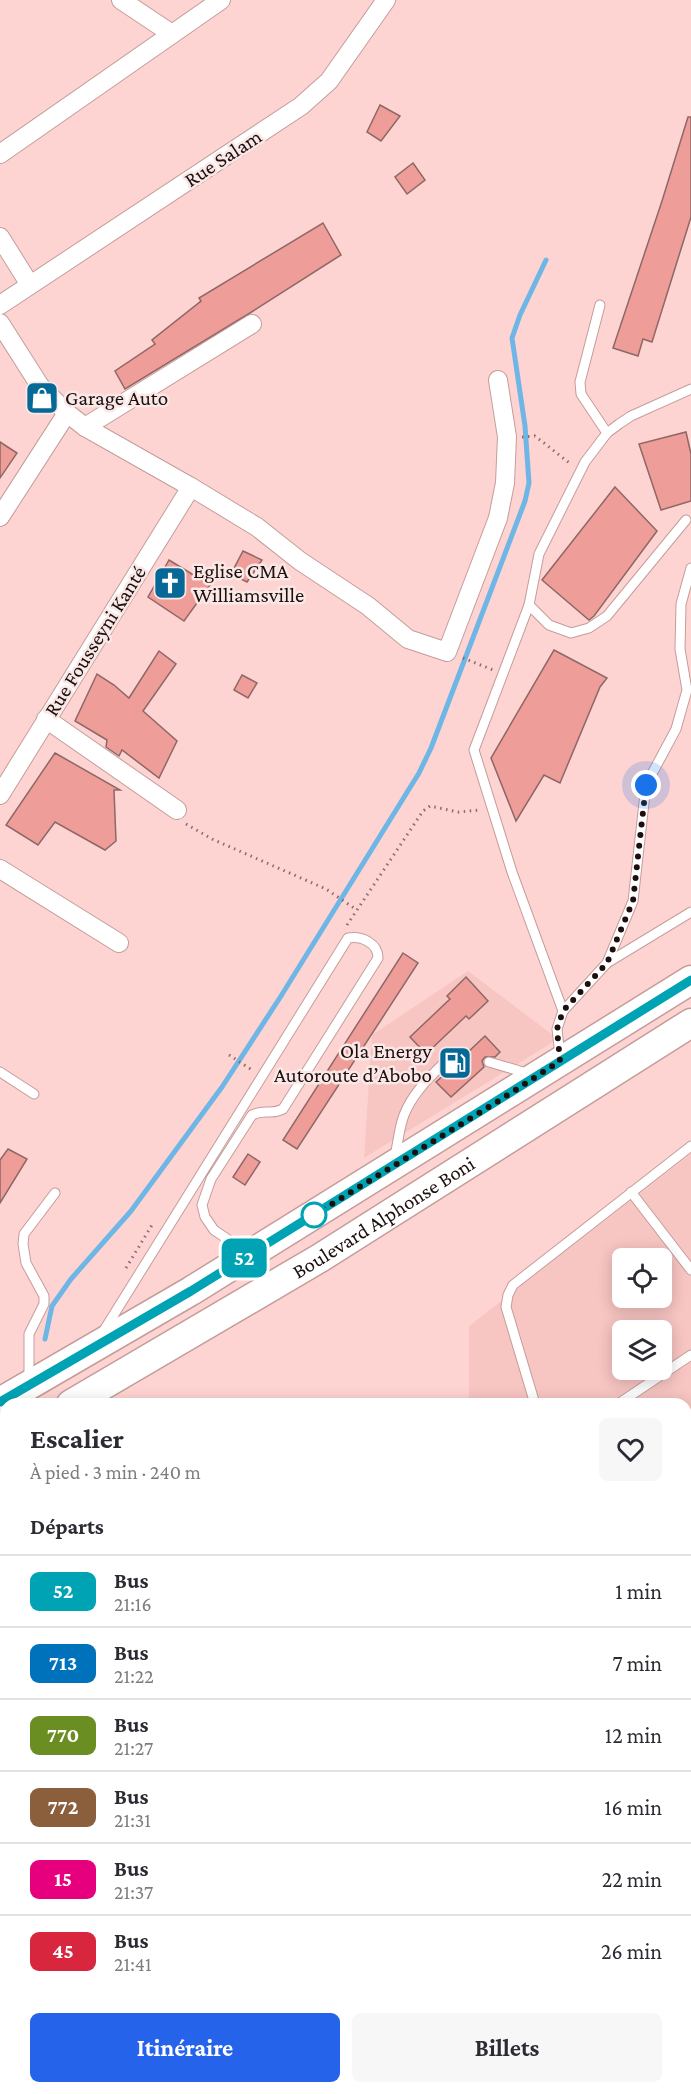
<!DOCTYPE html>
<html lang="fr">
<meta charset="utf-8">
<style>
body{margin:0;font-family:"Crimson Pro",serif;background:#f7f7f7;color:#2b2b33;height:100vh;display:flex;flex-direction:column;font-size:22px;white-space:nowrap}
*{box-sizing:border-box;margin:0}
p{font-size:20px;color:#7c7c81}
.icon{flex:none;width:33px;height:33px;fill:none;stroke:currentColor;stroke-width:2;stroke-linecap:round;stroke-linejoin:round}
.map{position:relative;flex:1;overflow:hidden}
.details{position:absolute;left:0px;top:1398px;width:692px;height:696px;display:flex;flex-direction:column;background:#fff;border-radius:18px 18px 0 0;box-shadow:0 3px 15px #0003}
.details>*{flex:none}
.badge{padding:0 12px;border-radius:9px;font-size:21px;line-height:39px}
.fabs{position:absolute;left:612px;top:1248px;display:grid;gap:12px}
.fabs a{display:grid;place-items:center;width:60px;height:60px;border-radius:9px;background:#fff;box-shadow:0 3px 15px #0003;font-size:30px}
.you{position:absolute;width:30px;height:30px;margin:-15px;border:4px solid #fff;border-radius:50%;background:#1a73e8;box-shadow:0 0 0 9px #1a73e833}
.map>.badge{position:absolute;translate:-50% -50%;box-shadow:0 0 0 3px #fff}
h2{padding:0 30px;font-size:22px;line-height:54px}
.round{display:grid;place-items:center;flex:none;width:63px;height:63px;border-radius:9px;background:#f7f7f7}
.summary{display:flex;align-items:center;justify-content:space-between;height:102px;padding:0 30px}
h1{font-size:28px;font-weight:700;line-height:45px}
.button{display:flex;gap:12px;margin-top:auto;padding:12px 30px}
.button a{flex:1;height:69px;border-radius:9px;background:#2563eb;color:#fff;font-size:24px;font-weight:700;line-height:69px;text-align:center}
.button a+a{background:#f7f7f7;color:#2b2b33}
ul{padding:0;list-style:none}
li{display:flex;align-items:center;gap:18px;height:72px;padding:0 30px;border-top:2px solid #e1e1e2}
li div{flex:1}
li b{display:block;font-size:22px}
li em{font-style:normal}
li .badge{min-width:66px;font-weight:700;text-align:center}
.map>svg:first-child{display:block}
</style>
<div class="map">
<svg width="691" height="2094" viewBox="0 0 691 2094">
<rect width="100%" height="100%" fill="#fed4d2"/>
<g fill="#f7c5c2" fill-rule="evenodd">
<path d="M 468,971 L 558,1039 L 364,1158 L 372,1035 Z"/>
<path d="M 691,1154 L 691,1583 L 686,1588 L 686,1404 L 469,1404 L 469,1326 ZM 622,1258 L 662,1258 L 662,1298 L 622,1298 ZM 622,1330 L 662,1330 L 662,1370 L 622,1370 Z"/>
</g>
<path fill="#d98885" d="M 691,1811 L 691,2094 L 380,2094 L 387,2088 L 686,2088 L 686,1816 Z"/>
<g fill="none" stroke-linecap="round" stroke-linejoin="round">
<g stroke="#6eb6e6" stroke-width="5">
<path d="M 45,1339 L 52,1306 L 71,1279 L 131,1211 L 222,1087 L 281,996 L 419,773 L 431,748 L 525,501 L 529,483 L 525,426 L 512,338 L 520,315 L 546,260"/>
<path d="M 0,1524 L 6,1508"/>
</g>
</g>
<g fill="#ef9d99" stroke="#8d6866" stroke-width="1.5">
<path d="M 380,105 L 400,116 L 381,141 L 367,132 Z"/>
<path d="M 688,117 L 691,117 L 691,217 L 652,342 L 643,339 L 638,356 L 613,348 L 662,201 Z"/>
<path d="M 413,163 L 425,180 L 407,194 L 395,177 Z"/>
<path d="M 323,223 L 341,255 L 250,313 L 125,389 L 115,371 L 155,344 L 152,340 L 201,301 L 199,298 Z"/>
<path d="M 686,432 L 691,454 L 691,501 L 661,510 L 639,444 Z"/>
<path d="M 0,442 L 17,453 L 0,478 Z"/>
<path d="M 615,487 L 657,531 L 594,616 L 589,620 L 542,580 Z"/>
<path d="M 243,551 L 262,560 L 247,582 L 231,574 Z"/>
<path d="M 169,560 L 210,585 L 184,621 L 148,597 Z"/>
<path d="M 554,650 L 607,678 L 600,687 L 560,783 L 544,775 L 516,821 L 491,758 Z"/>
<path d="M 159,651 L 176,664 L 143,711 L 177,741 L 159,778 L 122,750 L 119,756 L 106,747 L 107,740 L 75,721 L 97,674 L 114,685 L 129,698 Z"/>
<path d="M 242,675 L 257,683 L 248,698 L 234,690 Z"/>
<path d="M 55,753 L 120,790 L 114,790 L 116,841 L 105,850 L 55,822 L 38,845 L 6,825 Z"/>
<path d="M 403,953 L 418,963 L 297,1149 L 283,1140 Z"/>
<path d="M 466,977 L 488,1001 L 469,1019 L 466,1016 L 426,1054 L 410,1037 L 450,999 L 447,996 Z"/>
<path d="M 485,1036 L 500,1052 L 495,1057 L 485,1057 L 482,1061 L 484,1067 L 451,1097 L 436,1082 L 454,1066 L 465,1064 L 468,1060 L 466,1054 Z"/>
<path d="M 8,1149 L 27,1159 L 0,1203 L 0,1160 Z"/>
<path d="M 248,1154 L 260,1162 L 245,1185 L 233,1177 Z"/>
</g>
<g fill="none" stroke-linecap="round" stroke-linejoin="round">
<g stroke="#c49d9a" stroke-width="11">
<g id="lane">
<path d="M 600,305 L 580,382 L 581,394 L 607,433"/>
<path d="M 529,605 L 549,625 L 571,633 L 589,628 L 607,616 L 686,520"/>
<path d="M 607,963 L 691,912"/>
<path d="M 563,1011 L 512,872 L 474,750 L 529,605 L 539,554 L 585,462 L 607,433 L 619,424 L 631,416 L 691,389"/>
<path d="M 560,1056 L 557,1029 L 563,1011 L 607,963 L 633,901 L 646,785 L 676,729 L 687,690 L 680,649 L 681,604 L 691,568"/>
<path d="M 489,1062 L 530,1074"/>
<path d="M 0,1072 L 34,1094"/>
<path d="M 395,1156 C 398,1143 399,1128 404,1115 C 413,1092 431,1076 448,1059 L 461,1059"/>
<path d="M 631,1192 L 691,1270"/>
<path d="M 103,1332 L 348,938 C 362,936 378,943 378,958 L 283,1109 C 269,1116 266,1108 252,1115 L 211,1179 L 202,1205 L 205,1217 L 214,1230 L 245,1251"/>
<path d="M 29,1381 L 29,1334 L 44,1304 L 44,1296 L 26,1263 L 23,1244 L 24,1234 L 55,1193"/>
<path d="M 535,1404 L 506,1307 L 508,1295 L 513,1285 L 691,1146"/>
<path d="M 618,1404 L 691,1355"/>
<path d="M 686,1481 L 691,1478"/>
<path d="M 0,1683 L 6,1671"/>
<path d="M 0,1823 L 6,1822"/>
</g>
</g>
<g stroke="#c49d9a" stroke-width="20">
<g id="street">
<path d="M 121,0 L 172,34"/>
<path d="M 0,154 L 221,0"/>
<path d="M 0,237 L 30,285"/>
<path d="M 0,305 L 301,106 L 329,81 L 386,0"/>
<path d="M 0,323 L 40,386 L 67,413 L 85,427 L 191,487 L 257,527 L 300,561 L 368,606 L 408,639 L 447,652 L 498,518 L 505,483 L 507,437 L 498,380"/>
<path d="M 85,427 L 252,324"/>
<path d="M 0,517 L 67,413"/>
<path d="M 46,719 L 177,810"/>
<path d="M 0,795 L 191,487"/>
<path d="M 0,869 L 119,943"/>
</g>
</g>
<g stroke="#c49d9a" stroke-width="31">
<g id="primary">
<path d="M 0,1402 L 191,1291 L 691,980"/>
<path id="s1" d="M 71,1404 L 320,1258 L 691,1023"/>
<path d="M 0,1444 L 6,1441"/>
</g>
</g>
<g stroke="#896e6d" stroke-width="3" stroke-dasharray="1.5 4.5" stroke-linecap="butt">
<path d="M 522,437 L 535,436 L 572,465"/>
<path d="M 463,658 L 493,670"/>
<path d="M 186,824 L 212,839 L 326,889 L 357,910"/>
<path d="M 347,925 L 423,811 L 430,806 L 458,812 L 481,810"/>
<path d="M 229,1055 L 252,1070"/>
<path d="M 126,1268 L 152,1225"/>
</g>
<use href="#lane" stroke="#fff" stroke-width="9"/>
<use href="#street" stroke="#fff" stroke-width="18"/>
<use href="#primary" stroke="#fff" stroke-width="28"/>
<g stroke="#7d6462" stroke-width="4.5">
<path d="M 686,1648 L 691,1644"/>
<path d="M 111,2094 L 118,2088"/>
<path d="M 128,2094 L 135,2088"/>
</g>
</g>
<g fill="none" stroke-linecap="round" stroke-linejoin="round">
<g stroke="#fff" stroke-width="14">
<path id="line" d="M 0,1402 L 191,1291 L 691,980"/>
</g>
<use href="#line" stroke="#00a3b4" stroke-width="9"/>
<path stroke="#1c0f0e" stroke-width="6" stroke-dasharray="0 10.8" d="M 314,1215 L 500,1100 L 560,1061 L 557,1029 L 563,1011 L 607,963 L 633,901 L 646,785"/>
</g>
<defs>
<g id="shop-square" transform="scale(1.725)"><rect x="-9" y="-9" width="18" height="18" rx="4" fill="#056896" stroke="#fae8e7"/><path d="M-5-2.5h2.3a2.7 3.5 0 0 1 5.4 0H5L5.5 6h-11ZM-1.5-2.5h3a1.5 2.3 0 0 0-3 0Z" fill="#fff"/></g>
<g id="church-square" transform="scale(1.725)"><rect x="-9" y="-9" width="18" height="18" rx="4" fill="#056896" stroke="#fae8e7"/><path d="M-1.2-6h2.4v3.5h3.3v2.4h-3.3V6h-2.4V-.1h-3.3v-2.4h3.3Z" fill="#fff"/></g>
<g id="fuel-square" transform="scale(1.725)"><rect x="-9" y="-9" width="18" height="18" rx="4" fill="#056896" stroke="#fae8e7"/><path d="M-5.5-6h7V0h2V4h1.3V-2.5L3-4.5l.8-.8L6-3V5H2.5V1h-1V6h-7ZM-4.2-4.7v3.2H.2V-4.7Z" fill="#fff"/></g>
</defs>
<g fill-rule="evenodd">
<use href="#shop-square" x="42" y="398"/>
<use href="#church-square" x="170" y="583"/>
<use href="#fuel-square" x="455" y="1063"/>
</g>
<circle fill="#fff" stroke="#00a3b4" stroke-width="3" cx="314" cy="1215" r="12"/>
<g text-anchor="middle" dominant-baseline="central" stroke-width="5" stroke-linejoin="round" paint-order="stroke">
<g font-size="21" fill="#1c0f0e" stroke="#fae8e7">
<text transform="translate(223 158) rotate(-33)">Rue Salam</text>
<text transform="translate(95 641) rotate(-58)">Rue Fousseyni Kanté</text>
<text stroke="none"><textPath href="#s1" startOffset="364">Boulevard Alphonse Boni</textPath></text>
</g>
<g font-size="21" fill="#1c0f0e" stroke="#fae8e7" text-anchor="start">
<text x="65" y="398">Garage Auto</text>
<text x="193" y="571">Eglise CMA<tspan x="193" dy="24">Williamsville</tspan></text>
<text x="432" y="1051" text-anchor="end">Ola Energy<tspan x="432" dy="24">Autoroute d’Abobo</tspan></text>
</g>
</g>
</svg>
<div class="fabs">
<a><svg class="icon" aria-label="locate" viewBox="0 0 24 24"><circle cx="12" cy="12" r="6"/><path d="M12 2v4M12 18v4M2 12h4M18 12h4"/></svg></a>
<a><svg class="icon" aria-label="layers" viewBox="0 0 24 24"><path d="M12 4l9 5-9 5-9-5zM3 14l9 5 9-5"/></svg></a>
</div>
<div class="you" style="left:646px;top:785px"></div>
<b class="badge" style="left:244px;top:1258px;background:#00a3b4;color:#fff">52</b>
<section class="details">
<div class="summary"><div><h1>Escalier</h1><p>À pied · 3 min · 240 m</p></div><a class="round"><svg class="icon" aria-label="heart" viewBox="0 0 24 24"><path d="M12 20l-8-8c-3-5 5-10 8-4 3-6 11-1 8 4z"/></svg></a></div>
<h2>Départs</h2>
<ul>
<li><span class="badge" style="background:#00a3b4;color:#fff">52</span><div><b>Bus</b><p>21:16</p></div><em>1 min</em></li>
<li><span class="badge" style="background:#0072bc;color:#fff">713</span><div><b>Bus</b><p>21:22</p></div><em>7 min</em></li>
<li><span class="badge" style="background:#6b8e23;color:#fff">770</span><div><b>Bus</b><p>21:27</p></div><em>12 min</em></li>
<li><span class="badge" style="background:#8b5e3c;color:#fff">772</span><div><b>Bus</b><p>21:31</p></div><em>16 min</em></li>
<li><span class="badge" style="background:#e6007e;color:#fff">15</span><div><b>Bus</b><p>21:37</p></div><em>22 min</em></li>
<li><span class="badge" style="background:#d7263d;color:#fff">45</span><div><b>Bus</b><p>21:41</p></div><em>26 min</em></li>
</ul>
<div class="button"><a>Itinéraire</a><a>Billets</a></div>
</section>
</div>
